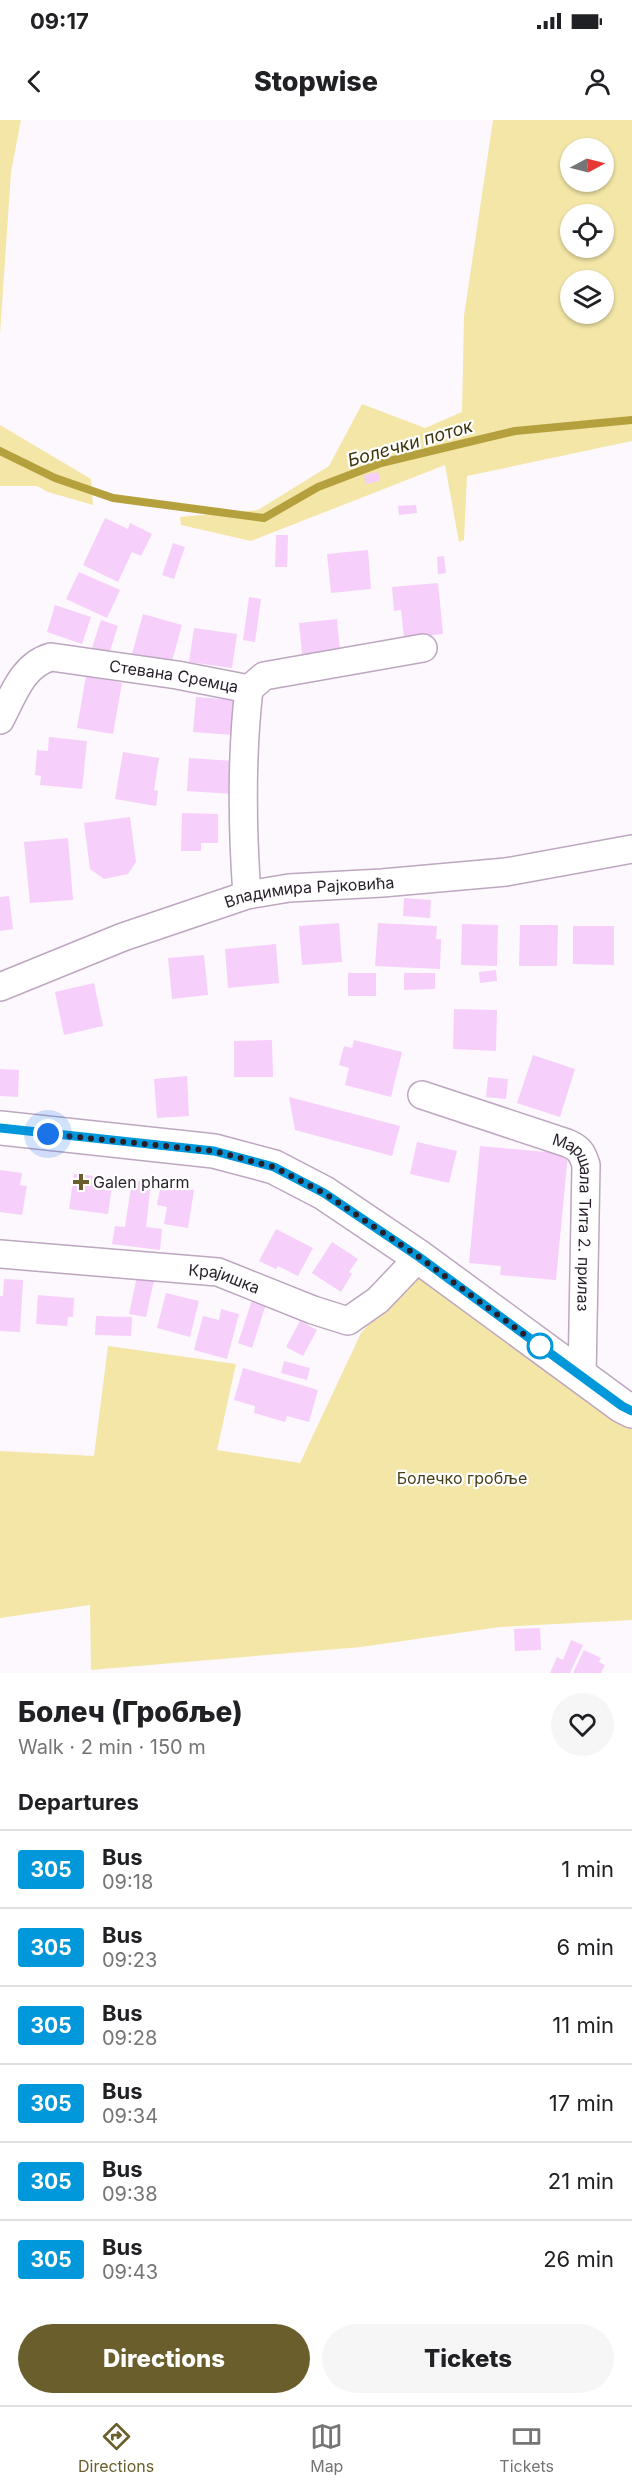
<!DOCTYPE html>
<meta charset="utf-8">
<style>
body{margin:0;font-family:Inter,sans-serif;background:#f6f6f6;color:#202124;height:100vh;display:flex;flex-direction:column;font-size:22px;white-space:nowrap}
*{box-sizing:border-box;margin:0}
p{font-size:20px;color:#757577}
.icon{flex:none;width:33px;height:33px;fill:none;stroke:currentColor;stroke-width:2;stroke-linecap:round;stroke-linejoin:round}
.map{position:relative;height:1553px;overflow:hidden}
.side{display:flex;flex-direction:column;background:#fff;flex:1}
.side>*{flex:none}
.badge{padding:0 12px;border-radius:4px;font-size:21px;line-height:39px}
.needle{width:39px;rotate:83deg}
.fabs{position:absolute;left:560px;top:18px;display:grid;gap:12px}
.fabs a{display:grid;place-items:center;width:54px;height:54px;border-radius:50%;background:#fff;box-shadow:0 2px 4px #0004;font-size:30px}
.you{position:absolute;width:30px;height:30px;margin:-15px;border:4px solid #fff;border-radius:50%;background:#1a73e8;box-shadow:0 0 0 9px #1a73e833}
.map>.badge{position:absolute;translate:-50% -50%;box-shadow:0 0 0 3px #fff}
h2{padding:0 18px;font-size:22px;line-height:54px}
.round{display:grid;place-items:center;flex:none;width:63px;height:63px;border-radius:32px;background:#f6f6f6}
.summary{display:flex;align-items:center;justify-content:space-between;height:102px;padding:0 18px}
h1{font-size:28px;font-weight:800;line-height:45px}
.action{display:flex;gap:12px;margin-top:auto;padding:12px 18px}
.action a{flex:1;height:69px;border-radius:36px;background:#6a5f2c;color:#fff;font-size:24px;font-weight:800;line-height:69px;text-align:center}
.action a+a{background:#f6f6f6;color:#202124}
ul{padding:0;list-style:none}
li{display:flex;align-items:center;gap:18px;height:78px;padding:0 18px;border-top:2px solid #e0e0e0}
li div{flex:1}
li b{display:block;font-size:22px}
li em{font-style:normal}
li .badge{min-width:66px;font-weight:700;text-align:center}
.status{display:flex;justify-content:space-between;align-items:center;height:42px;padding:0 30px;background:#fff;direction:ltr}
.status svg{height:16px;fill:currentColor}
header{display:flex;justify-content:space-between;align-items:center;height:78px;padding:0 18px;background:#fff;font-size:27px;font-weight:800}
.menu{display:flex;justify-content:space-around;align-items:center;height:84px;border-top:2px solid #e0e0e0;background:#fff;font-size:16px;color:#757577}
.menu a{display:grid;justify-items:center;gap:3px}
.menu .on{color:#6a5f2c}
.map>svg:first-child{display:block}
</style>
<div class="status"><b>09:17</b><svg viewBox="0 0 49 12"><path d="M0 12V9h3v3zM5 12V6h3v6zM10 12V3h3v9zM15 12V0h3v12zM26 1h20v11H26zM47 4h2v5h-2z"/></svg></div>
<header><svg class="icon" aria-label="back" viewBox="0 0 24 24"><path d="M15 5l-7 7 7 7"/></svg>Stopwise<svg class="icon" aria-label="person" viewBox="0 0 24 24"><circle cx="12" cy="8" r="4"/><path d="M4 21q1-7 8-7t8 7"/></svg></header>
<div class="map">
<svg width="632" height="1553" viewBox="0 0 632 1553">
<rect width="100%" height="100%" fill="#fdf8fd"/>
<g fill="#f3e6a7" fill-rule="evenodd">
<path d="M 0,0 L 21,0 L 11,52 L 0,214 Z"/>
<path d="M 493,0 L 632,0 L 632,321 L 467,356 L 464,420 L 459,422 L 445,345 L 251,421 L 181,405 L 180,397 L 258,390 L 329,346 L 362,284 L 425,308 L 462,292 L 464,196 ZM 570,28 L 603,28 L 603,62 L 570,62 ZM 570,94 L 603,94 L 603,128 L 570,128 ZM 570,160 L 603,160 L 603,194 L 570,194 Z"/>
<path d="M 0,305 L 91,359 L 93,385 L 48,372 L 37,366 L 0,366 Z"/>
<path d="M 427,1143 L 632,1291 L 632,1500 L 500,1507 L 361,1527 L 91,1550 L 90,1485 L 0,1498 L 0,1331 L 94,1336 L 108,1226 L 236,1244 L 217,1330 L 300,1343 L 361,1213 L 405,1163 Z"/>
</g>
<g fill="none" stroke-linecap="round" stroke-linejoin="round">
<path stroke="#b4a03c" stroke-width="8" d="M 0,331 L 55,358 L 113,378 L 264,398 L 318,367 L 381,343 L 515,311 L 632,300"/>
</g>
<g fill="#f6cffb">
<path d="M 378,352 L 380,361 L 366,364 L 364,355 Z"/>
<path d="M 416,385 L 417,393 L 399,395 L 398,386 Z"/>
<path d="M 105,398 L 128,409 L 130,403 L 152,414 L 141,436 L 132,432 L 118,462 L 83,445 Z"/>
<path d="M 276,415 L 288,415 L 287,447 L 275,447 Z"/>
<path d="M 173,423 L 185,427 L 174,459 L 162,455 Z"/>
<path d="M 368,430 L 371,469 L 331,473 L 327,434 Z"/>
<path d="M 444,436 L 446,453 L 438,454 L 437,437 Z"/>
<path d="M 79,452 L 120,470 L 107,498 L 66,479 Z"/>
<path d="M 438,463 L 443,514 L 404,518 L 401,490 L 394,491 L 392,467 Z"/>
<path d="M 249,477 L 261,479 L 255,522 L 243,520 Z"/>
<path d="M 55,485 L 91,497 L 82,524 L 47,512 Z"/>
<path d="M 143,494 L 182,505 L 171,545 L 132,534 Z"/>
<path d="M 337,499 L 340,530 L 302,534 L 299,503 Z"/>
<path d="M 101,500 L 118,506 L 108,537 L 91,531 Z"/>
<path d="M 194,508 L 237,514 L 232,548 L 189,542 Z"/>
<path d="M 86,556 L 122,563 L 113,614 L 77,608 Z"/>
<path d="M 196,577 L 235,580 L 232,615 L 193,612 Z"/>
<path d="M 49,617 L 87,621 L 82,669 L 40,665 L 41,656 L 35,655 L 37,630 L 48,631 Z"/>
<path d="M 123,632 L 159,638 L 154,670 L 158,671 L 156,686 L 115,679 Z"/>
<path d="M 189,638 L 234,641 L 232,674 L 187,671 Z"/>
<path d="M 182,693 L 218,694 L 218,723 L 201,723 L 201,731 L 181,731 Z"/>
<path d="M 130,697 L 136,742 L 128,754 L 104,759 L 90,749 L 84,703 Z"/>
<path d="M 68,718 L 73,780 L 30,783 L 24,722 Z"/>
<path d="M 9,776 L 13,809 L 0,811 L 0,777 Z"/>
<path d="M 404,778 L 431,780 L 430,798 L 403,796 Z"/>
<path d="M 339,803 L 342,842 L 302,845 L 299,806 Z"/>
<path d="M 378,803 L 437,806 L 436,819 L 441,819 L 440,849 L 375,846 Z"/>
<path d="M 462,804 L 498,805 L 497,846 L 461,845 Z"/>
<path d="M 520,805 L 558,805 L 557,846 L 519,846 Z"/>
<path d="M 573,806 L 614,806 L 614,845 L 573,844 Z"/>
<path d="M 276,824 L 279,863 L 228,868 L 225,829 Z"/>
<path d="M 204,835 L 208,875 L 172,879 L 168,838 Z"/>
<path d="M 496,850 L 497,861 L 480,863 L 479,852 Z"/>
<rect x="348" y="853" width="28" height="23"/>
<path d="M 404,853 L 435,853 L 435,869 L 404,870 Z"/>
<path d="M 94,863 L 103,906 L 64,915 L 55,872 Z"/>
<path d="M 454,889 L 497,890 L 496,931 L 453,929 Z"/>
<path d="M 272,920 L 273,957 L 234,957 L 234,921 Z"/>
<path d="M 354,920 L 402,932 L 391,977 L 345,965 L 349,948 L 339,945 L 344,926 L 352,928 Z"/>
<path d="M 533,935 L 575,949 L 560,997 L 517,983 Z"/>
<path d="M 0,949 L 19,950 L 18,977 L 0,976 Z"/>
<path d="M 187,956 L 189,996 L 157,998 L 154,959 Z"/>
<path d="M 488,957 L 508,959 L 506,979 L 486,977 Z"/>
<path d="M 289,977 L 400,1006 L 392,1036 L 295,1010 Z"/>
<path d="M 417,1022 L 457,1031 L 449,1063 L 410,1054 Z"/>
<path d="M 480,1026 L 568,1034 L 556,1160 L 500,1155 L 501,1146 L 469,1143 Z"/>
<path d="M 0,1050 L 22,1053 L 20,1065 L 27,1066 L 22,1095 L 0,1092 Z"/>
<path d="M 74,1054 L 113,1058 L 108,1094 L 69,1089 Z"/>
<path d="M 132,1060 L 151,1063 L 146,1107 L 162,1109 L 160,1130 L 112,1124 L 115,1106 L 125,1107 Z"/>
<path d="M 161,1064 L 194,1070 L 188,1108 L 164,1104 L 167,1087 L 157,1085 Z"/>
<path d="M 276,1109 L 313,1128 L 298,1156 L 278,1146 L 276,1149 L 259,1141 Z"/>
<path d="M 332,1122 L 358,1139 L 349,1152 L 352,1154 L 341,1172 L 312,1153 Z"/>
<path d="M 137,1156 L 154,1160 L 146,1197 L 129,1194 Z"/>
<path d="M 4,1159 L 23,1160 L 20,1212 L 0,1211 L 0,1176 L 3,1176 Z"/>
<path d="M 166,1173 L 199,1181 L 190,1217 L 157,1208 Z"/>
<path d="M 38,1175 L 74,1178 L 73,1197 L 68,1197 L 67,1206 L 36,1204 Z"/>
<path d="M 252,1180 L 266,1184 L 252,1228 L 238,1223 Z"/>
<path d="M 221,1189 L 239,1194 L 227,1239 L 194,1230 L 203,1196 L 219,1200 Z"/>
<path d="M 96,1196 L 132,1197 L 131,1216 L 95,1215 Z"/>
<path d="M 300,1201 L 317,1210 L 303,1236 L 286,1227 Z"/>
<path d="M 284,1241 L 310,1248 L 307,1260 L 281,1253 Z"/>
<path d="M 243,1248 L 318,1270 L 309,1302 L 287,1296 L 285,1302 L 254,1293 L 255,1286 L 234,1280 Z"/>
<path d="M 540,1508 L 541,1530 L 515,1531 L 514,1509 Z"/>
<path d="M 571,1520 L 583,1525 L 570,1553 L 550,1553 L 557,1537 L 563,1540 Z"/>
<path d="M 584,1530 L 601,1538 L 599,1542 L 605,1545 L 601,1553 L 573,1553 Z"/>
</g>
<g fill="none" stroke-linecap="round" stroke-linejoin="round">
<g stroke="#bda6c0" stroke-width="30">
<g id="minor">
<path d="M 249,569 L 264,556 L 423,528"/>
<path id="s1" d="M 0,600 C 13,576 22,545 51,537 L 177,555 L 249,569 C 241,638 242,706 247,775"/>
<path id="s2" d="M 0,867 L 123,817 L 247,775 L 289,768 L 382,763 L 506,752 L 632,729"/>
<path id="s3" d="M 422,975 L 567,1023 C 579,1028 582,1032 586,1045 L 582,1257"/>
<path id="s4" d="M 0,1134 L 218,1152 L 313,1190 L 348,1201 L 378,1180 L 419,1137"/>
</g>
</g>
<g stroke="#bda6c0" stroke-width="36">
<path id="tertiary" d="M 0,1008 L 214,1031 L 274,1047 L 324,1073 L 419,1137 L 622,1286 L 632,1291"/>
</g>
<use href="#minor" stroke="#fff" stroke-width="27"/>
<use href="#tertiary" stroke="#fff" stroke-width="33"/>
</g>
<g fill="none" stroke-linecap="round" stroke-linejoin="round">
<g stroke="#fff" stroke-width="14">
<path id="line" d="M 0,1008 L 214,1031 L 274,1047 L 324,1073 L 419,1137 L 622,1286 L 632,1291"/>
</g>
<use href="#line" stroke="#0098da" stroke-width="9"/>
<path stroke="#281f2a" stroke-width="6" stroke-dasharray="0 10.8" d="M 48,1014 L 214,1031 L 274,1047 L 324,1073 L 419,1137 L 540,1226"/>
</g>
<path fill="#6a5f2c" stroke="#fff" stroke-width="2" d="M78 1053h6v6h6v6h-6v6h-6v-6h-6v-6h6z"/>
<circle fill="#fff" stroke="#0098da" stroke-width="3" cx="540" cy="1226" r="12"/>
<g text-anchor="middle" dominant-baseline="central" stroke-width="4.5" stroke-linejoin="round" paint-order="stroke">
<g font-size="16" fill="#281f2a" stroke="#fff">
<text stroke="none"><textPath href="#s1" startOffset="208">Стевана Сремца</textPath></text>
<text stroke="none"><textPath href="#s2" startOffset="326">Владимира Рајковића</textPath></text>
<text stroke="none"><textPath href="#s3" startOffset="234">Маршала Тита 2. прилаз</textPath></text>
<text stroke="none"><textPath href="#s4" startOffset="226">Крајишка</textPath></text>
</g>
<g font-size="16" fill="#281f2a" stroke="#fff" text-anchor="start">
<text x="93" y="1062">Galen pharm</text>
</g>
<g font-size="16" fill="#473f15" stroke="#fff">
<text x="462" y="1358">Болечко гробље</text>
</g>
<g font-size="18" font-style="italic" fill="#3e360b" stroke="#fff">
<text transform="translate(410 323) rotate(-16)">Болечки поток</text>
</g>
</g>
</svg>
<div class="fabs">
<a><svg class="needle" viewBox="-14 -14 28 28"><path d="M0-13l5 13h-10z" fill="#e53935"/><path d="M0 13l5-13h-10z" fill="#757577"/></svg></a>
<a><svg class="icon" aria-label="locate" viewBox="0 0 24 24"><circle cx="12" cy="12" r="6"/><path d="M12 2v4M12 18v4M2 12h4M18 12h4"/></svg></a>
<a><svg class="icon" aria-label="layers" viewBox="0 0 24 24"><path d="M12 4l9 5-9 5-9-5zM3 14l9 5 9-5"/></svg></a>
</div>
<div class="you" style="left:48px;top:1014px"></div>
</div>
<section class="side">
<div class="summary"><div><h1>Болеч (Гробље)</h1><p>Walk · 2 min · 150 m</p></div><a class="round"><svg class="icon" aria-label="heart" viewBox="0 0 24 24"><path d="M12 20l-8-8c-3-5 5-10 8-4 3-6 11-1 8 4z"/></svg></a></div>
<h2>Departures</h2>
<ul>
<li><span class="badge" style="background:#0098da;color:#fff">305</span><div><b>Bus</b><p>09:18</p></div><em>1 min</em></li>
<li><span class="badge" style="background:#0098da;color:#fff">305</span><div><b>Bus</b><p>09:23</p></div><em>6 min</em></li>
<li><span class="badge" style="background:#0098da;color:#fff">305</span><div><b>Bus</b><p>09:28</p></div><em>11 min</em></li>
<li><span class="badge" style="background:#0098da;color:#fff">305</span><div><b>Bus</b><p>09:34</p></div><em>17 min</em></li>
<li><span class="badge" style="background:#0098da;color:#fff">305</span><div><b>Bus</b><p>09:38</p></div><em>21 min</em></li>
<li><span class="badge" style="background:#0098da;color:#fff">305</span><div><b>Bus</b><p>09:43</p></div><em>26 min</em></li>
</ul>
<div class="action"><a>Directions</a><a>Tickets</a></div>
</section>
<nav class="menu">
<a class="on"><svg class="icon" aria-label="directions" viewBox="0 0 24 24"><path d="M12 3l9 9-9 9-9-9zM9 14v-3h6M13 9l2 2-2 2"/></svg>Directions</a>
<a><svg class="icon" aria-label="map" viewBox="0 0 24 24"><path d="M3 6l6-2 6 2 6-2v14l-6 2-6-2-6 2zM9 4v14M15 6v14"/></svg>Map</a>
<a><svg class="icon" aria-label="tickets" viewBox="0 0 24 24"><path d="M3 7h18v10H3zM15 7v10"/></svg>Tickets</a>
</nav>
